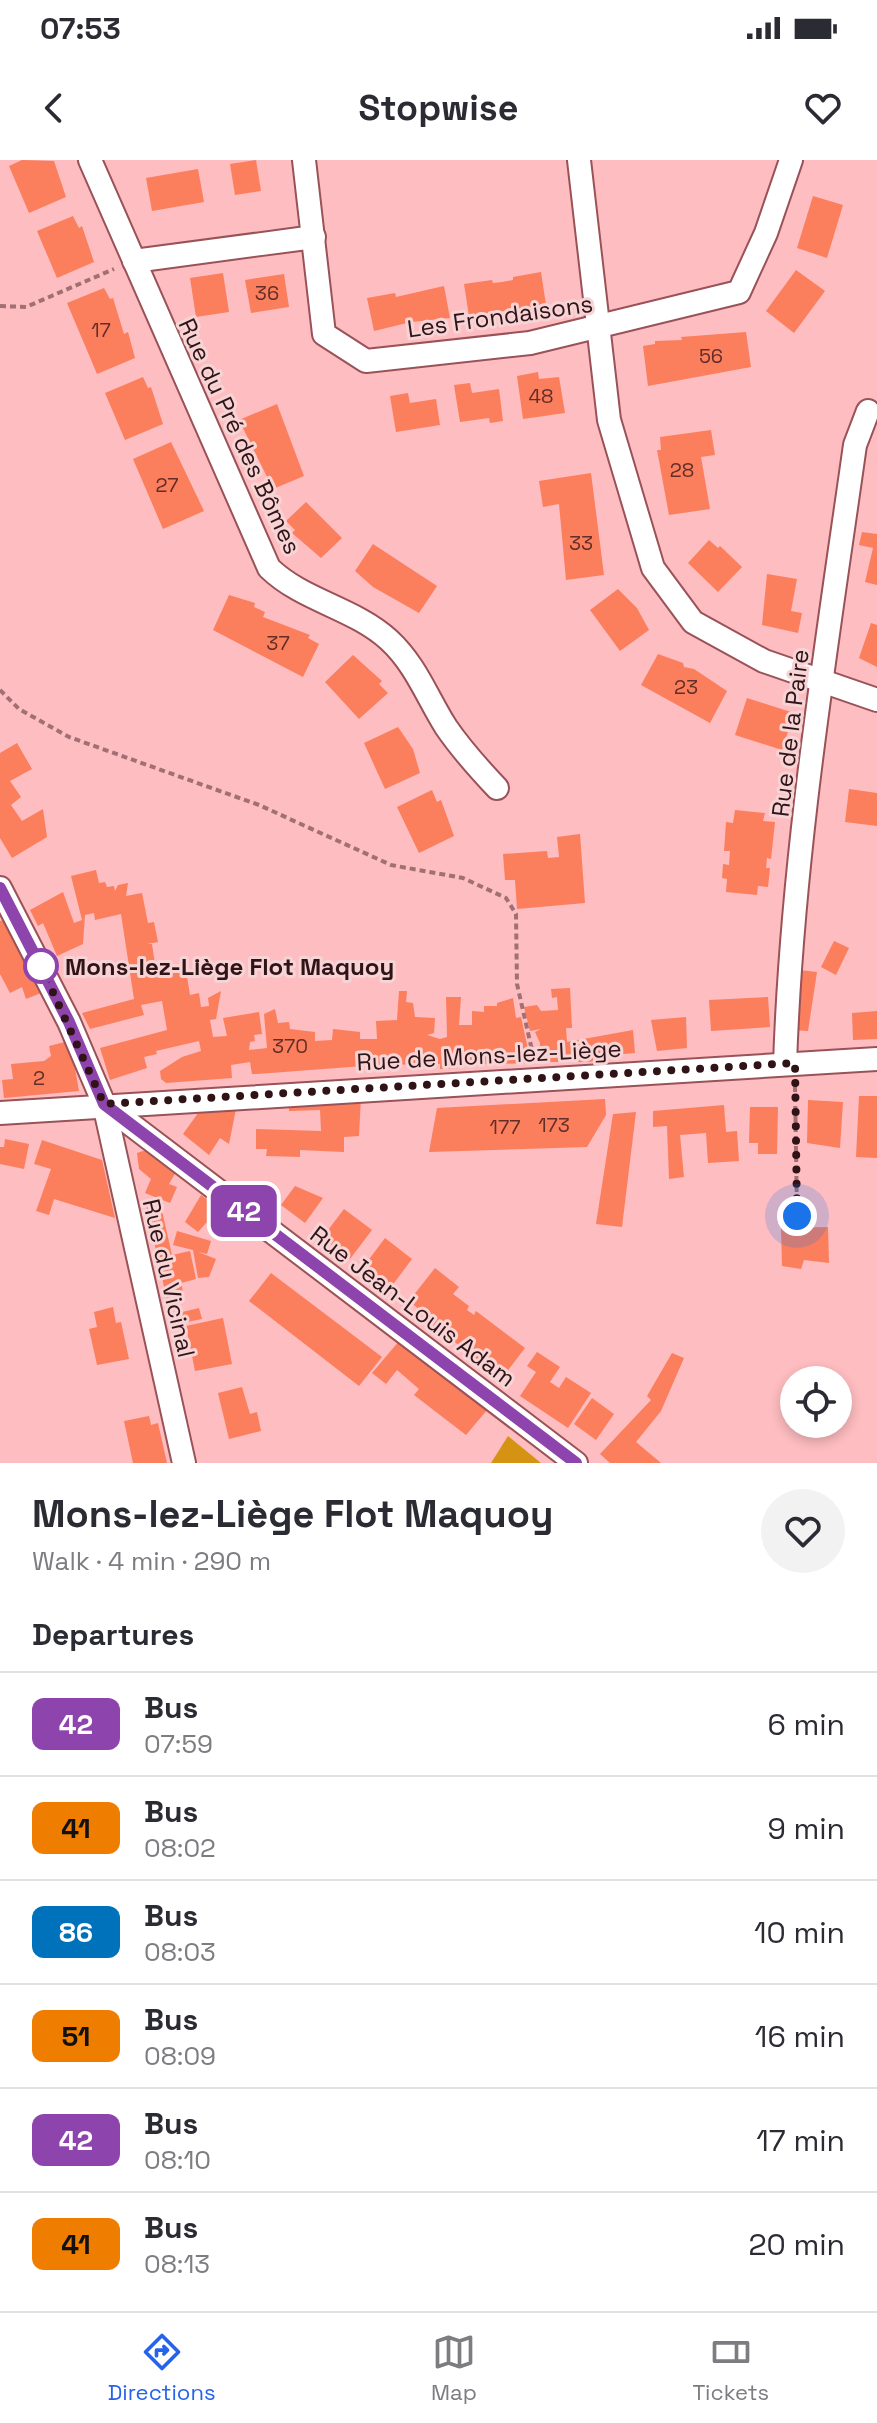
<!DOCTYPE html>
<meta charset="utf-8">
<style>
body{margin:0;font-family:"Space Grotesk",sans-serif;background:#f2f2f3;color:#2b2b33;height:100vh;display:flex;flex-direction:column;font-size:30px;white-space:nowrap}
*{box-sizing:border-box;margin:0}
p{font-size:26px;color:#7c7c81}
.icon{flex:none;width:44px;height:44px;fill:none;stroke:currentColor;stroke-width:2;stroke-linecap:round;stroke-linejoin:round}
.map{position:relative;height:1303px;overflow:hidden}
.panel{display:flex;flex-direction:column;background:#fff;flex:1}
.panel>*{flex:none}
.badge{padding:0 16px;border-radius:12px;font-size:28px;line-height:52px}
.fabs{position:absolute;left:780px;top:1206px;display:grid;gap:16px}
.fabs a{display:grid;place-items:center;width:72px;height:72px;border-radius:50%;background:#fff;box-shadow:0 4px 12px #0003;font-size:40px}
.you{position:absolute;width:40px;height:40px;margin:-20px;border:6px solid #fff;border-radius:50%;background:#1a73e8;box-shadow:0 0 0 12px #1a73e833}
.map>.badge{position:absolute;translate:-50% -50%;box-shadow:0 0 0 4px #fff}
h2{padding:0 32px;font-size:30px;line-height:72px}
.round{display:grid;place-items:center;flex:none;width:84px;height:84px;border-radius:42px;background:#f2f2f3}
.summary{display:flex;align-items:center;justify-content:space-between;height:136px;padding:0 32px}
h1{font-size:38px;font-weight:700;line-height:60px}
ul{padding:0;list-style:none}
li{display:flex;align-items:center;gap:24px;height:104px;padding:0 32px;border-top:2px solid #e1e1e2}
li div{flex:1}
li b{display:block;font-size:30px}
li em{font-style:normal}
li .badge{min-width:88px;font-weight:700;text-align:center}
.status{display:flex;justify-content:space-between;align-items:center;height:56px;padding:0 40px;background:#fff;direction:ltr}
.status svg{height:22px;fill:currentColor}
header{display:flex;justify-content:space-between;align-items:center;height:104px;padding:0 32px;background:#fff;font-size:36px;font-weight:700}
.tabs{display:flex;justify-content:space-around;align-items:center;height:112px;border-top:2px solid #e1e1e2;background:#fff;font-size:22px;color:#7c7c81}
.tabs a{display:grid;justify-items:center;gap:4px}
.tabs .on{color:#2563eb}
.map>svg:first-child{display:block}
</style>
<div class="status"><b>07:53</b><svg viewBox="0 0 49 12"><path d="M0 12V9h3v3zM5 12V6h3v6zM10 12V3h3v9zM15 12V0h3v12zM26 1h20v11H26zM47 4h2v5h-2z"/></svg></div>
<header><svg class="icon" aria-label="back" viewBox="0 0 24 24"><path d="M15 5l-7 7 7 7"/></svg>Stopwise<svg class="icon" aria-label="heart" viewBox="0 0 24 24"><path d="M12 20l-8-8c-3-5 5-10 8-4 3-6 11-1 8 4z"/></svg></header>
<div class="map">
<svg width="877" height="1303" viewBox="0 0 877 1303">
<rect width="100%" height="100%" fill="#febdc0"/>
<path fill="#d59314" d="M 508,1276 L 541,1303 L 491,1303 Z"/>
<g fill="#fb7e5d">
<path d="M 22,0 L 54,1 L 66,37 L 29,53 L 9,6 Z"/>
<path d="M 256,0 L 261,31 L 235,35 L 230,4 Z"/>
<path d="M 198,9 L 204,42 L 152,51 L 146,18 Z"/>
<path d="M 813,36 L 843,45 L 827,98 L 797,88 Z"/>
<path d="M 73,56 L 79,68 L 82,66 L 94,102 L 57,118 L 37,71 Z"/>
<path d="M 796,110 L 825,131 L 794,173 L 766,151 Z"/>
<path d="M 541,112 L 546,145 L 469,156 L 464,124 L 492,120 L 493,123 L 502,122 L 513,120 L 513,117 Z"/>
<path d="M 223,113 L 229,152 L 196,157 L 190,118 Z"/>
<path d="M 284,114 L 289,147 L 251,153 L 245,120 Z"/>
<path d="M 444,126 L 450,158 L 411,162 L 374,171 L 367,138 L 395,133 L 396,137 Z"/>
<path d="M 104,128 L 110,139 L 113,138 L 124,174 L 128,172 L 135,198 L 97,214 L 67,143 Z"/>
<path d="M 746,172 L 751,207 L 648,226 L 643,186 L 655,184 L 655,181 L 682,180 L 681,177 Z"/>
<path d="M 538,212 L 539,219 L 559,217 L 565,253 L 523,259 L 517,216 Z"/>
<path d="M 143,217 L 148,228 L 151,227 L 163,264 L 125,280 L 105,233 Z"/>
<path d="M 470,223 L 472,233 L 499,229 L 503,261 L 490,263 L 489,258 L 460,262 L 454,225 Z"/>
<path d="M 408,233 L 410,243 L 436,239 L 440,265 L 396,272 L 390,236 Z"/>
<path d="M 277,244 L 304,316 L 273,329 L 239,260 Z"/>
<path d="M 711,270 L 715,295 L 701,297 L 710,349 L 669,355 L 657,290 L 661,290 L 660,277 Z"/>
<path d="M 171,282 L 204,351 L 163,369 L 133,299 Z"/>
<path d="M 591,313 L 604,415 L 566,420 L 559,344 L 543,347 L 539,321 Z"/>
<path d="M 306,342 L 342,378 L 321,398 L 292,373 L 295,370 L 286,361 Z"/>
<path d="M 862,372 L 877,374 L 877,425 L 865,422 L 873,388 L 859,385 Z"/>
<path d="M 709,380 L 718,388 L 720,386 L 742,407 L 718,432 L 688,403 Z"/>
<path d="M 373,384 L 437,426 L 419,453 L 373,427 L 355,411 Z"/>
<path d="M 767,414 L 797,419 L 791,451 L 802,453 L 798,473 L 762,465 Z"/>
<path d="M 618,429 L 637,448 L 649,470 L 620,491 L 590,450 Z"/>
<path d="M 229,435 L 255,443 L 254,447 L 265,452 L 263,457 L 310,475 L 308,478 L 319,484 L 303,517 L 213,470 Z"/>
<path d="M 871,463 L 877,465 L 877,507 L 859,498 Z"/>
<path d="M 658,494 L 683,503 L 684,507 L 694,509 L 727,531 L 710,563 L 641,525 Z"/>
<path d="M 353,495 L 382,521 L 379,524 L 388,533 L 359,559 L 325,522 Z"/>
<path d="M 747,538 L 794,553 L 782,590 L 735,575 Z"/>
<path d="M 398,567 L 413,589 L 420,613 L 385,629 L 364,583 Z"/>
<path d="M 17,583 L 32,609 L 10,621 L 21,637 L 11,645 L 22,661 L 43,649 L 47,677 L 12,698 L 0,678 L 0,593 Z"/>
<path d="M 849,629 L 877,633 L 877,666 L 845,662 Z"/>
<path d="M 432,630 L 437,642 L 441,640 L 454,676 L 419,693 L 397,647 Z"/>
<path d="M 735,650 L 765,653 L 763,661 L 775,662 L 771,699 L 767,698 L 766,708 L 770,708 L 768,727 L 758,726 L 757,735 L 726,732 L 727,719 L 722,718 L 723,704 L 729,705 L 730,691 L 724,691 L 726,662 L 733,663 Z"/>
<path d="M 580,674 L 585,743 L 517,749 L 515,720 L 505,720 L 503,694 L 547,691 L 548,698 L 559,697 L 557,677 Z"/>
<path d="M 96,710 L 99,723 L 105,722 L 107,727 L 114,726 L 115,731 L 118,725 L 128,723 L 126,736 L 142,733 L 148,763 L 154,762 L 158,782 L 147,784 L 152,784 L 156,811 L 186,810 L 190,835 L 199,833 L 201,847 L 209,846 L 208,838 L 221,831 L 216,859 L 210,860 L 213,877 L 227,876 L 223,858 L 259,852 L 262,874 L 254,875 L 255,881 L 250,882 L 249,890 L 267,888 L 264,854 L 275,849 L 278,863 L 289,862 L 290,869 L 315,872 L 315,881 L 332,880 L 333,869 L 360,872 L 360,879 L 377,879 L 376,861 L 397,860 L 399,831 L 407,831 L 406,842 L 413,843 L 415,857 L 435,858 L 434,873 L 427,875 L 440,879 L 447,877 L 446,837 L 461,837 L 459,865 L 472,865 L 472,851 L 484,852 L 484,846 L 497,846 L 497,843 L 513,838 L 516,858 L 521,857 L 531,903 L 459,905 L 459,908 L 440,909 L 440,904 L 377,905 L 257,914 L 252,914 L 250,902 L 231,905 L 232,918 L 166,923 L 161,919 L 160,911 L 182,897 L 201,891 L 199,881 L 156,891 L 157,894 L 144,897 L 147,908 L 110,920 L 100,888 L 167,870 L 162,841 L 141,845 L 144,855 L 90,869 L 82,853 L 134,839 L 121,754 L 95,760 L 94,753 L 85,755 L 83,784 L 57,796 L 43,763 L 38,766 L 30,750 L 63,732 L 74,763 L 82,760 L 71,716 Z"/>
<path d="M 3,760 L 19,791 L 41,833 L 26,839 L 22,827 L 10,833 L 0,814 L 0,761 Z"/>
<path d="M 834,781 L 849,788 L 836,815 L 821,807 Z"/>
<path d="M 799,810 L 817,812 L 808,871 L 791,870 Z"/>
<path d="M 570,828 L 572,868 L 566,868 L 567,882 L 633,870 L 635,893 L 601,896 L 602,900 L 588,902 L 539,902 L 540,883 L 535,872 L 541,869 L 530,871 L 524,847 L 537,845 L 541,851 L 558,850 L 557,837 L 552,838 L 551,829 Z"/>
<path d="M 768,837 L 770,867 L 711,871 L 709,840 Z"/>
<path d="M 877,851 L 877,879 L 853,880 L 852,853 Z"/>
<path d="M 686,857 L 687,888 L 657,891 L 651,860 Z"/>
<path d="M 65,882 L 73,897 L 79,931 L 4,938 L 2,920 L 13,919 L 11,904 L 44,901 L 51,896 L 49,886 Z"/>
<path d="M 859,936 L 877,936 L 877,998 L 856,997 Z"/>
<path d="M 361,937 L 359,976 L 344,977 L 344,992 L 300,990 L 300,997 L 266,996 L 267,989 L 256,989 L 256,969 L 321,971 L 320,950 L 289,951 L 289,940 Z"/>
<path d="M 605,939 L 606,955 L 587,987 L 429,992 L 437,948 Z"/>
<path d="M 808,940 L 843,942 L 840,988 L 807,983 Z"/>
<path d="M 237,944 L 229,984 L 220,978 L 209,995 L 183,974 L 201,949 Z"/>
<path d="M 724,945 L 726,972 L 737,971 L 739,1001 L 708,1003 L 706,973 L 680,975 L 684,1017 L 669,1019 L 667,966 L 653,967 L 653,951 Z"/>
<path d="M 750,947 L 778,947 L 777,994 L 758,994 L 758,983 L 749,983 Z"/>
<path d="M 636,952 L 622,1067 L 596,1064 L 613,954 Z"/>
<path d="M 5,979 L 29,984 L 24,1009 L 0,1004 L 0,987 L 4,987 Z"/>
<path d="M 42,980 L 102,1000 L 115,1058 L 54,1039 L 49,1055 L 36,1051 L 51,1009 L 34,1004 Z"/>
<path d="M 146,990 L 176,1012 L 169,1024 L 177,1027 L 170,1043 L 145,1033 L 151,1019 L 139,1009 L 137,993 Z"/>
<path d="M 295,1026 L 323,1038 L 305,1063 L 281,1045 Z"/>
<path d="M 201,1035 L 228,1055 L 217,1070 L 206,1063 L 198,1072 L 185,1062 Z"/>
<path d="M 160,1042 L 172,1095 L 190,1091 L 196,1119 L 181,1123 L 184,1136 L 167,1140 L 146,1045 Z"/>
<path d="M 344,1049 L 372,1070 L 350,1099 L 322,1078 Z"/>
<path d="M 828,1067 L 829,1103 L 804,1100 L 801,1109 L 782,1106 L 781,1068 Z"/>
<path d="M 177,1071 L 211,1081 L 207,1094 L 198,1092 L 216,1099 L 209,1117 L 198,1118 L 193,1090 L 173,1085 Z"/>
<path d="M 385,1078 L 412,1099 L 391,1127 L 364,1106 Z"/>
<path d="M 435,1108 L 459,1127 L 453,1134 L 469,1146 L 467,1150 L 474,1155 L 476,1151 L 525,1188 L 502,1218 L 431,1164 L 433,1161 L 409,1141 Z"/>
<path d="M 271,1113 L 382,1197 L 359,1226 L 249,1141 Z"/>
<path d="M 113,1147 L 116,1163 L 121,1162 L 129,1199 L 97,1205 L 89,1169 L 97,1167 L 94,1152 Z"/>
<path d="M 199,1148 L 202,1159 L 172,1165 L 170,1155 Z"/>
<path d="M 223,1158 L 232,1204 L 195,1211 L 186,1166 Z"/>
<path d="M 400,1180 L 487,1250 L 466,1275 L 414,1235 L 419,1229 L 397,1210 L 386,1224 L 372,1213 Z"/>
<path d="M 537,1192 L 560,1207 L 550,1222 L 559,1228 L 566,1217 L 591,1233 L 568,1268 L 520,1236 L 536,1212 L 527,1206 Z"/>
<path d="M 672,1193 L 684,1198 L 661,1251 L 636,1282 L 661,1303 L 610,1303 L 600,1294 L 651,1240 L 647,1236 Z"/>
<path d="M 242,1227 L 250,1254 L 257,1252 L 261,1271 L 229,1279 L 218,1233 Z"/>
<path d="M 592,1238 L 614,1254 L 596,1280 L 574,1264 Z"/>
<path d="M 149,1256 L 151,1265 L 158,1263 L 167,1303 L 133,1303 L 124,1261 Z"/>
</g>
<g fill="none" stroke-linecap="round" stroke-linejoin="round">
<g stroke="#995258" stroke-width="26">
<g id="minor">
<path d="M 90,0 L 269,408 C 303,441 354,448 389,480 C 416,505 427,537 446,567 C 461,589 479,609 497,628"/>
<path d="M 304,0 L 324,174 L 366,201 L 530,183 L 739,132 L 766,73 L 791,0"/>
<path d="M 579,0 L 609,260 L 653,408 L 693,462 L 764,501 L 877,540"/>
<path d="M 134,101 L 314,77"/>
<path d="M 0,728 L 69,862 L 104,944 L 184,1303"/>
<path d="M 785,904 C 792,697 826,490 855,285 L 868,251"/>
<path d="M 104,944 L 576,1303"/>
<path d="M 0,953 L 877,899"/>
</g>
</g>
<g stroke="#a17073" stroke-width="4" stroke-dasharray="6 4" stroke-linecap="butt">
<path d="M 0,146 L 26,147 L 114,109"/>
<path d="M 0,530 L 19,549 L 69,577 L 259,645 L 391,705 L 463,718 L 506,738 L 516,754 L 517,824 L 534,899"/>
<path d="M 795,926 L 797,1056"/>
</g>
<use href="#minor" stroke="#fff" stroke-width="22"/>
</g>
<g fill="none" stroke-linecap="round" stroke-linejoin="round">
<g stroke="#fff" stroke-width="18">
<path id="line" d="M 0,728 L 69,862 L 104,944 L 576,1303"/>
</g>
<use href="#line" stroke="#8e44ad" stroke-width="12"/>
<path stroke="#301316" stroke-width="8" stroke-dasharray="0 14.4" d="M 41,806 L 104,944 L 795,903 L 797,1056"/>
</g>
<circle fill="#fff" stroke="#8e44ad" stroke-width="4" cx="41" cy="806" r="16"/>
<g text-anchor="middle" dominant-baseline="central" stroke-width="6" stroke-linejoin="round" paint-order="stroke">
<g font-size="20" fill="#632e28">
<text x="267" y="133">36</text>
<text x="101" y="170">17</text>
<text x="711" y="196">56</text>
<text x="541" y="236">48</text>
<text x="682" y="310">28</text>
<text x="167" y="325">27</text>
<text x="581" y="383">33</text>
<text x="278" y="483">37</text>
<text x="686" y="527">23</text>
<text x="290" y="886">370</text>
<text x="39" y="918">2</text>
<text x="554" y="965">173</text>
<text x="505" y="967">177</text>
</g>
<g font-size="24" fill="#301316" stroke="#f6d4d5">
<text transform="translate(500 156) rotate(-8)">Les Frondaisons</text>
<text transform="translate(240 276) rotate(65)">Rue du Pré des Bômes</text>
<text transform="translate(790 573) rotate(-83)">Rue de la Paire</text>
<text transform="translate(489 895) rotate(-3)">Rue de Mons-lez-Liège</text>
<text transform="translate(169 1118) rotate(77)">Rue du Vicinal</text>
<text transform="translate(413 1146) rotate(37)">Rue Jean-Louis Adam</text>
</g>
<g font-size="24" font-weight="bold" fill="#301316" stroke="#f6d4d5" text-anchor="start">
<text x="65" y="806">Mons-lez-Liège Flot Maquoy</text>
</g>
</g>
</svg>
<div class="fabs">
<a><svg class="icon" aria-label="locate" viewBox="0 0 24 24"><circle cx="12" cy="12" r="6"/><path d="M12 2v4M12 18v4M2 12h4M18 12h4"/></svg></a>
</div>
<div class="you" style="left:797px;top:1056px"></div>
<b class="badge" style="left:244px;top:1051px;background:#8e44ad;color:#fff">42</b>
</div>
<section class="panel">
<div class="summary"><div><h1>Mons-lez-Liège Flot Maquoy</h1><p>Walk · 4 min · 290 m</p></div><a class="round"><svg class="icon" aria-label="heart" viewBox="0 0 24 24"><path d="M12 20l-8-8c-3-5 5-10 8-4 3-6 11-1 8 4z"/></svg></a></div>
<h2>Departures</h2>
<ul>
<li><span class="badge" style="background:#8e44ad;color:#fff">42</span><div><b>Bus</b><p>07:59</p></div><em>6 min</em></li>
<li><span class="badge" style="background:#ef7d00;color:#111">41</span><div><b>Bus</b><p>08:02</p></div><em>9 min</em></li>
<li><span class="badge" style="background:#0072bc;color:#fff">86</span><div><b>Bus</b><p>08:03</p></div><em>10 min</em></li>
<li><span class="badge" style="background:#ef7d00;color:#111">51</span><div><b>Bus</b><p>08:09</p></div><em>16 min</em></li>
<li><span class="badge" style="background:#8e44ad;color:#fff">42</span><div><b>Bus</b><p>08:10</p></div><em>17 min</em></li>
<li><span class="badge" style="background:#ef7d00;color:#111">41</span><div><b>Bus</b><p>08:13</p></div><em>20 min</em></li>
</ul>
</section>
<nav class="tabs">
<a class="on"><svg class="icon" aria-label="directions" viewBox="0 0 24 24"><path d="M12 3l9 9-9 9-9-9zM9 14v-3h6M13 9l2 2-2 2"/></svg>Directions</a>
<a><svg class="icon" aria-label="map" viewBox="0 0 24 24"><path d="M3 6l6-2 6 2 6-2v14l-6 2-6-2-6 2zM9 4v14M15 6v14"/></svg>Map</a>
<a><svg class="icon" aria-label="tickets" viewBox="0 0 24 24"><path d="M3 7h18v10H3zM15 7v10"/></svg>Tickets</a>
</nav>
